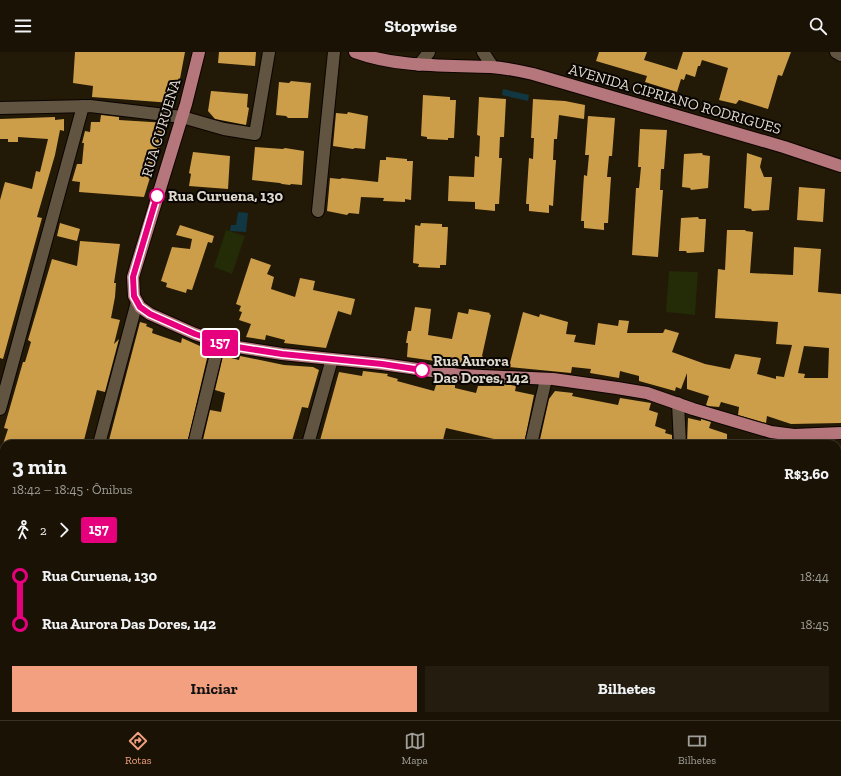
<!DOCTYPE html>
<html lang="pt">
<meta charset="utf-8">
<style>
body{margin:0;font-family:"Zilla Slab",serif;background:#231c0f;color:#f1f3f6;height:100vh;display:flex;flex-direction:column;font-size:15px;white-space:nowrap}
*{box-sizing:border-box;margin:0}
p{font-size:13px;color:#9f9e9a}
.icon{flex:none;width:22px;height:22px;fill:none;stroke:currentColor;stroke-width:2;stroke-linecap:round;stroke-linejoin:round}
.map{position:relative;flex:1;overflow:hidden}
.drawer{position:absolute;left:0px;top:388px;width:841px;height:280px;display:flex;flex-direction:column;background:#1a1305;border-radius:12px 12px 0 0;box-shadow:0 4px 16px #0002,0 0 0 1px #383227}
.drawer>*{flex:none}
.badge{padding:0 8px;border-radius:3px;font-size:14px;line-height:26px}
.map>.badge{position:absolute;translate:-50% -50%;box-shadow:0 0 0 2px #fff}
.legs{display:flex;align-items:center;gap:6px;height:44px;padding:0 12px;font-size:13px}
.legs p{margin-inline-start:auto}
.head{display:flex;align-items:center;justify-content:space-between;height:68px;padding:0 12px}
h1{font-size:22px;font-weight:700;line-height:30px}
.cta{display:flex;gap:8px;margin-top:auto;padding:8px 12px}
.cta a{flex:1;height:46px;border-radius:0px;background:#f2a07f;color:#111;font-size:16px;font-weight:700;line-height:46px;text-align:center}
.cta a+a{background:#231c0f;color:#f1f3f6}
ul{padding:0 12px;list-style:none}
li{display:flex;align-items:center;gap:14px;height:48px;font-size:15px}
li i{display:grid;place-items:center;width:6px;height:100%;margin:0 5px;background:currentColor}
li i::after{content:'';width:10px;height:10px;margin:-5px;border:3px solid;border-radius:50%;background:#1a1305}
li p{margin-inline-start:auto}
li:first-child i{background:linear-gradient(#0000 50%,currentColor 0)}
li:last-child i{background:linear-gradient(currentColor 50%,#0000 0)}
header{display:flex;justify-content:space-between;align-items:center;height:52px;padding:0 12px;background:#1a1305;font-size:18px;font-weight:700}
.tabs{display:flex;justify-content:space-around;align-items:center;height:56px;border-top:1px solid #383227;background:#1a1305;font-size:11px;color:#9f9e9a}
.tabs a{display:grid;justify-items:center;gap:2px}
.tabs .selected{color:#f2a07f}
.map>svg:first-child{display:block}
</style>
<header><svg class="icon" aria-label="menu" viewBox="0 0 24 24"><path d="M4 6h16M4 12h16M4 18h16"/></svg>Stopwise<svg class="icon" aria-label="search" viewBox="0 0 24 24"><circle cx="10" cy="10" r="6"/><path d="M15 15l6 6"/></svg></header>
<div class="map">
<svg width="841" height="668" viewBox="0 0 841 668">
<rect width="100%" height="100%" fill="#231907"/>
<g fill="#232b07">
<path d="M 226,178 L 245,184 L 232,222 L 214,215 Z"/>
<path d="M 669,219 L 698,220 L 695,263 L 666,260 Z"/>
</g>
<g fill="#113742">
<path d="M 503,37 L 529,43 L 528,49 L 502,43 Z"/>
<path d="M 238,160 L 248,161 L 246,180 L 230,179 L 231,173 L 236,173 Z"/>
</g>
<g fill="#cd9e49" fill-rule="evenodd">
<path d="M 75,0 L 185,0 L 176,48 L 172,51 L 92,45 L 93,34 L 73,31 Z"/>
<path d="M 219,0 L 256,0 L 255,14 L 218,11 Z"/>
<path d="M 599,0 L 647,0 L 644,8 L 677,18 L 683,0 L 791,0 L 782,24 L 778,23 L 768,57 L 739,48 L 736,52 L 719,48 L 728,16 L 702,8 L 700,14 L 698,14 L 695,25 L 686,22 L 684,28 L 681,27 L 677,40 L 645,30 L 647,24 L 596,9 Z"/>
<path d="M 291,29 L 311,31 L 308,66 L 288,66 L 286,64 L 276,63 L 279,30 L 289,31 Z"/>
<path d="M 211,39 L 248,42 L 247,55 L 249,56 L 246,73 L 215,67 L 208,59 Z"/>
<path d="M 423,43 L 450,45 L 450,48 L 456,48 L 454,86 L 448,86 L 448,88 L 427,87 L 427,85 L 421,84 Z"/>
<path d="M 479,45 L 506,47 L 504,85 L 500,85 L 499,106 L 502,106 L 499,152 L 495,152 L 495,159 L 475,157 L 475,150 L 448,149 L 449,124 L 474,125 L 475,104 L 479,105 L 480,84 L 477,83 Z"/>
<path d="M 533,47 L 565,49 L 585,53 L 584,67 L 559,63 L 557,87 L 554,87 L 553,108 L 556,108 L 553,154 L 549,153 L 549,161 L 529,159 L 529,152 L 526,152 L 529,106 L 533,107 L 534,86 L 531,86 Z"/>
<path d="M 348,60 L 368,64 L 365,97 L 355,96 L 353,97 L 333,94 L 336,61 L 347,62 Z"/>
<path d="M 101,63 L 119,65 L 119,68 L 167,71 L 144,145 L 79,140 L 80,130 L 72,129 L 77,112 L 82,112 L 84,91 L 82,91 L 85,79 L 90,80 L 91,70 L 100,70 Z"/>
<path d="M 588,64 L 615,66 L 612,104 L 609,104 L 607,125 L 611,125 L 608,171 L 604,171 L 604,178 L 584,176 L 584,169 L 581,169 L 584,123 L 587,124 L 589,103 L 585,103 Z"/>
<path d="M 55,65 L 55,68 L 64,67 L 64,79 L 60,78 L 55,103 L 37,165 L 42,166 L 3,307 L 0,306 L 0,148 L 5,130 L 32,137 L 36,119 L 40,120 L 48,87 L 18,85 L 18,90 L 8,90 L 8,87 L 0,87 L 0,67 Z"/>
<path d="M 640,77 L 667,78 L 664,117 L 661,117 L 660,138 L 663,138 L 658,205 L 632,203 L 636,136 L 639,136 L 641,115 L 638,115 Z"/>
<path d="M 255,95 L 283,97 L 285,96 L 304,99 L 302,133 L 291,132 L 290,133 L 282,132 L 280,131 L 252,128 Z"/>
<path d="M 193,100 L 230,104 L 228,137 L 189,134 L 191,122 L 189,121 Z"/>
<path d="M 702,101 L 703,103 L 710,104 L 708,136 L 691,138 L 690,136 L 682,135 L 684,102 Z"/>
<path d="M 747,101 L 762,106 L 760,115 L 764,125 L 772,125 L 769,158 L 752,159 L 751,157 L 744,156 Z"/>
<path d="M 386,105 L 407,107 L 407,109 L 413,109 L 411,148 L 405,147 L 405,150 L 383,149 L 384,146 L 361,145 L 359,162 L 349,161 L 347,163 L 327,159 L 330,126 L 340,127 L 342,126 L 378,130 L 380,108 L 386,108 Z"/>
<path d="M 799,135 L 825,137 L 823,170 L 797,168 Z"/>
<path d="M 698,165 L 699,167 L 706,167 L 704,200 L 687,201 L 686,199 L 679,199 L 681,166 Z"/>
<path d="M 60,171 L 80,177 L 77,189 L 57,184 Z"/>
<path d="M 421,171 L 442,172 L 442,175 L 448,175 L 446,213 L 440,213 L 440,216 L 418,215 L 419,212 L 413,211 L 415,173 L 420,174 Z"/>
<path d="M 180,173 L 214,184 L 212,191 L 208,190 L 192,238 L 187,237 L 186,241 L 166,235 L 167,231 L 161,229 L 172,195 L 190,197 L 192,187 L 176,183 Z"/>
<path d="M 727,178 L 745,178 L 746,179 L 753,180 L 750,221 L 793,223 L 794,195 L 821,197 L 818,240 L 841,242 L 841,371 L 791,372 L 767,364 L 766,371 L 738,363 L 739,355 L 721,350 L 719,355 L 708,354 L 706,353 L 709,344 L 687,337 L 687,321 L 681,337 L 676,335 L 675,339 L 639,329 L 639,324 L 620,319 L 619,326 L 590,321 L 591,317 L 572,315 L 571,321 L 509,315 L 523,260 L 539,265 L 540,262 L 568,270 L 566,282 L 576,283 L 574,290 L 595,293 L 598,271 L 618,274 L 619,268 L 629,269 L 627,281 L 663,281 L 665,277 L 679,281 L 672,300 L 705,312 L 730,317 L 735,302 L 761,306 L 757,322 L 776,327 L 776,324 L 784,325 L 792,293 L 776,292 L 778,270 L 715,266 L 718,217 L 725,218 ZM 804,294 L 829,296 L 828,326 L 804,326 L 805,322 L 798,321 Z"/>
<path d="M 80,189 L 120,192 L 114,231 L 116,231 L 115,245 L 111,266 L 120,268 L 114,292 L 119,287 L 105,340 L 97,338 L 83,392 L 3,392 L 8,377 L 4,376 L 23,310 L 25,310 L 31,290 L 28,288 L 52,207 L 77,214 Z"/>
<path d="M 251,206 L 271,213 L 267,222 L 274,225 L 271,237 L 295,245 L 300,226 L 315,229 L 313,238 L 355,247 L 351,263 L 338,259 L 326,296 L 284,291 L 285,288 L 266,283 L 265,288 L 246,285 L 251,272 L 239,268 L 242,260 L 239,259 L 241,254 L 236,252 Z"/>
<path d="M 415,255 L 431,257 L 428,283 L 452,287 L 458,260 L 468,262 L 469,257 L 490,261 L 489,262 L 491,263 L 482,304 L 483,305 L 481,315 L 460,313 L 460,315 L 441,313 L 442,310 L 407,305 L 408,291 L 406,291 L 408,279 L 411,279 Z"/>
<path d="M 140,270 L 147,272 L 146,274 L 153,277 L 152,281 L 181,291 L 182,286 L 209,298 L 187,392 L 108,392 Z"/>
<path d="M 223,304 L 239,308 L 240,304 L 284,313 L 313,315 L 319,318 L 308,356 L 302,355 L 291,392 L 202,392 L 210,358 L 221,360 L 225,341 L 215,338 Z"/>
<path d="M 363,319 L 388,322 L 387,324 L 398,327 L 397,329 L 434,339 L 436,333 L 455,333 L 455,336 L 476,341 L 478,334 L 504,334 L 505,332 L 516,334 L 515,339 L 534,343 L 524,392 L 493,392 L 494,387 L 446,376 L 442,392 L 319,392 L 339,320 L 362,324 Z"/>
<path d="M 555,339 L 573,341 L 572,344 L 618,353 L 620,346 L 651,351 L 649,358 L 658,361 L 655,374 L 666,378 L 665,381 L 672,383 L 672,392 L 539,392 L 549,347 Z"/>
<path d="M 688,366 L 701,369 L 701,367 L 711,370 L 709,376 L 727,382 L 727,392 L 687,392 Z"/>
</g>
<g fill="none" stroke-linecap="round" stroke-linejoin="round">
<g stroke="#0c0400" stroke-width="14">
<g id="minor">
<path d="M 483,0 L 493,15"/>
<path d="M 836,0 L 841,3"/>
<path d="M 419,13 L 429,0"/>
<path d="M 0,56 L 90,54 L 182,65 L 224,77 L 255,82 L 269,0"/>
<path d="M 318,159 L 334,0"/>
<path d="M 678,351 L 680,392"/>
<path d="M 0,357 L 83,54"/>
<path d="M 99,392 L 137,250"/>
<path d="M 194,392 L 219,290"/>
<path d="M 308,392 L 332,307"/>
<path d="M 531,392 L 546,327"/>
<path d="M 837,498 L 841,498"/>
<path d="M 837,612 L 841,612"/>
<path d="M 223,668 L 224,664"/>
</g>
</g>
<g stroke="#0c0400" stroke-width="14">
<g id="major">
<path d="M 199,0 L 186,52 L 133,225 L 134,244 L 140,255 L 150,262 L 195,282 L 231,294 L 282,302 L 382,312 L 460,323 L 553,327 L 617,336 L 647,341 L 693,357 L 771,380 L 794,383 L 841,381"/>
<path d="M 355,0 C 399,16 446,13 491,15 C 505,16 520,19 533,22 L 784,95 L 841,114"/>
</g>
</g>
<use href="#minor" stroke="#615542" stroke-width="12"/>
<use href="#major" stroke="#b6777c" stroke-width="12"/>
</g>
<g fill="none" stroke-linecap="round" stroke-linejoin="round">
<g stroke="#fff" stroke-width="9">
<path id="line-1" d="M 157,144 L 133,225 L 134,244 L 140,255 L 150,262 L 195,282 L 231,294 L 282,302 L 382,312 L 422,318"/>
</g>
<use href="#line-1" stroke="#e6007e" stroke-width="6"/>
</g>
<g fill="#fff" stroke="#e6007e" stroke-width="2">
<circle cx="157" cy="144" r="7"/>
<circle cx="422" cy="318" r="7"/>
</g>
<g text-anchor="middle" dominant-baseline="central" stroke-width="4" stroke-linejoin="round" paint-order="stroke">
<g font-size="15" fill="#dfd8cd" stroke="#090502">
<text transform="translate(675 47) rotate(16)">AVENIDA CIPRIANO RODRIGUES</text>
<text transform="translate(161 76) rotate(-73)">RUA CURUENA</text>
</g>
<g font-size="15" font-weight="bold" fill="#dfd8cd" stroke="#090502" text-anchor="start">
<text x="168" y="144">Rua Curuena, 130</text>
<text x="433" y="309">Rua Aurora<tspan x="433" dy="17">Das Dores, 142</tspan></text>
</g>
</g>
</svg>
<b class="badge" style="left:220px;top:291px;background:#e6007e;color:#fff">157</b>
<section class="drawer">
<div class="head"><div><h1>3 min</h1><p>18:42 – 18:45 · Ônibus</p></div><b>R$3.60</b></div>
<div class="legs"><svg class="icon" aria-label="walk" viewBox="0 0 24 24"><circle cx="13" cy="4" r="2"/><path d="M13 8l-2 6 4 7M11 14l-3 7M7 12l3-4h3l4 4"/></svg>2<svg class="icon" aria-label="forward" viewBox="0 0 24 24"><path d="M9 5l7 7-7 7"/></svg><b class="badge" style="background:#e6007e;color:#fff">157</b></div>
<ul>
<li><i style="color:#e6007e"></i><b>Rua Curuena, 130</b><p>18:44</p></li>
<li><i style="color:#e6007e"></i><b>Rua Aurora Das Dores, 142</b><p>18:45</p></li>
</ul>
<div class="cta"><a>Iniciar</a><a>Bilhetes</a></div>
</section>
</div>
<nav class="tabs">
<a class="selected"><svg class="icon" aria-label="directions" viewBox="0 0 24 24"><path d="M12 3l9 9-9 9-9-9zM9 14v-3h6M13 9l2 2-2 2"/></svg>Rotas</a>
<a><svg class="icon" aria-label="map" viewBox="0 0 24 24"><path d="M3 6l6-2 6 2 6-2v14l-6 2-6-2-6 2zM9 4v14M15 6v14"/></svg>Mapa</a>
<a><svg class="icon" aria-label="tickets" viewBox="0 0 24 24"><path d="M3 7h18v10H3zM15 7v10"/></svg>Bilhetes</a>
</nav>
